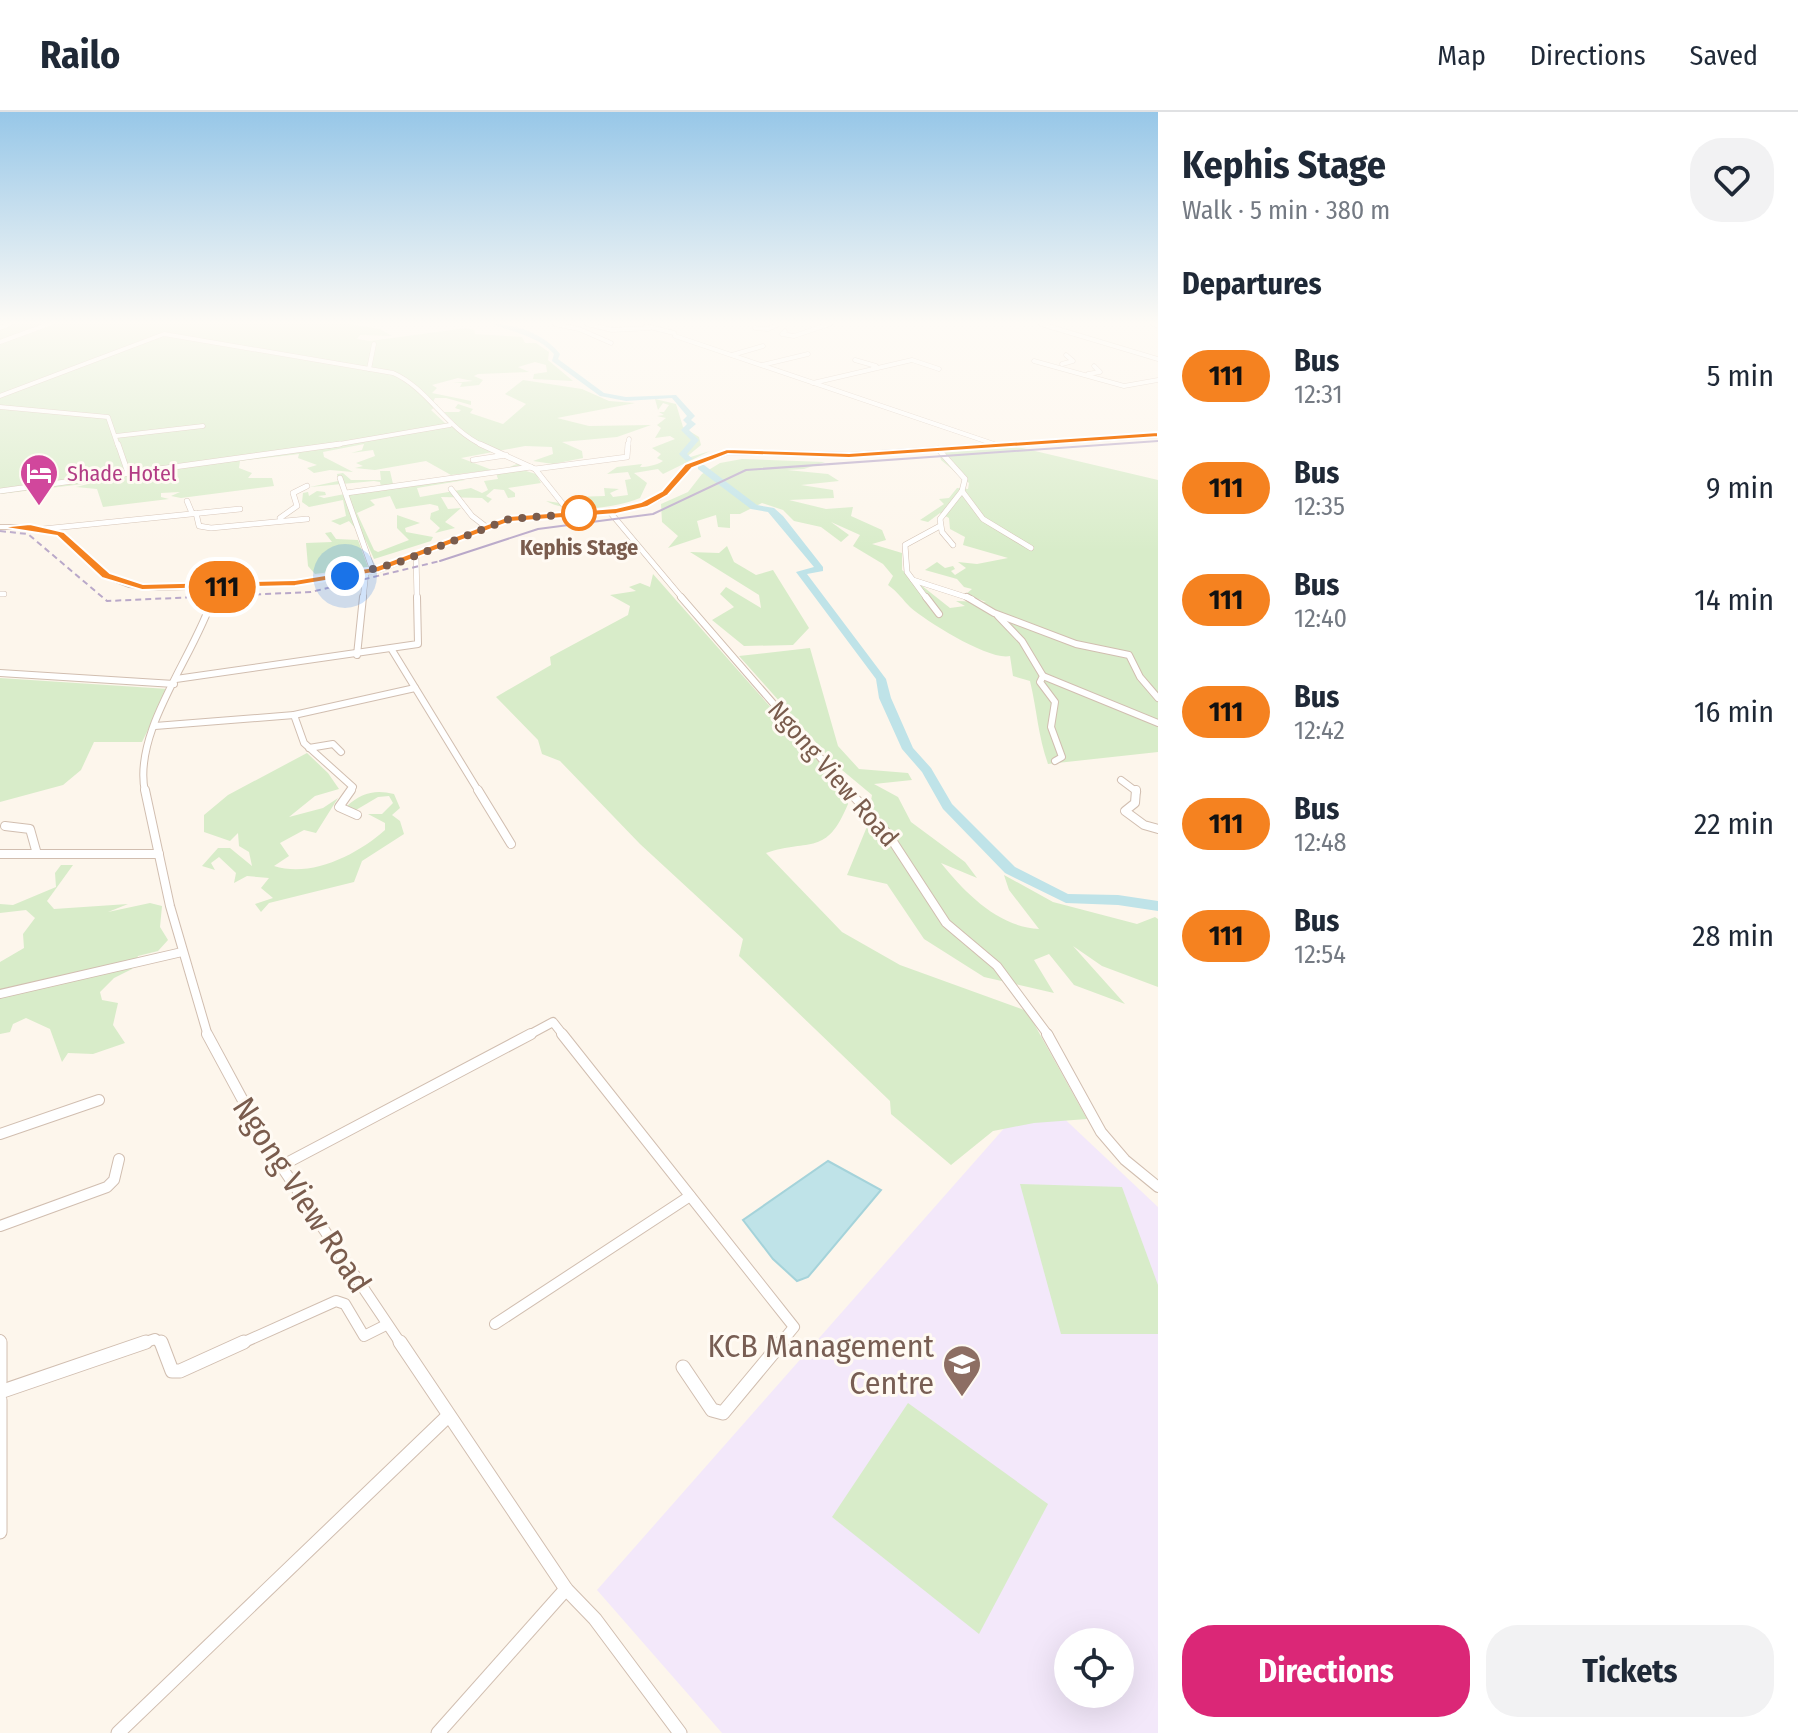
<!DOCTYPE html>
<meta charset="utf-8">
<style>
body{margin:0;font-family:"Fira Sans Condensed",sans-serif;background:#f2f2f3;color:#1f2937;height:100vh;display:flex;flex-direction:column;font-size:30px;white-space:nowrap}
*{box-sizing:border-box;margin:0}
p{font-size:26px;color:#747a83}
.icon{flex:none;width:44px;height:44px;fill:none;stroke:currentColor;stroke-width:2;stroke-linecap:round;stroke-linejoin:round}
.map{position:relative;flex:1;overflow:hidden}
.sheet{display:flex;flex-direction:column;background:#fff;width:640px}
.sheet>*{flex:none}
.badge{padding:0 16px;border-radius:26px;font-size:28px;line-height:52px}
.fabs{position:absolute;left:1054px;top:1516px;display:grid;gap:16px}
.fabs a{display:grid;place-items:center;width:80px;height:80px;border-radius:50%;background:#fff;box-shadow:0 8px 32px #0002;font-size:40px}
.you{position:absolute;width:40px;height:40px;margin:-20px;border:6px solid #fff;border-radius:50%;background:#1a73e8;box-shadow:0 0 0 12px #1a73e833}
.map>.badge{position:absolute;translate:-50% -50%;box-shadow:0 0 0 4px #fff}
h2{padding:0 24px;font-size:30px;line-height:72px}
.round{display:grid;place-items:center;flex:none;width:84px;height:84px;border-radius:32px;background:#f2f2f3}
.overview{display:flex;align-items:center;justify-content:space-between;height:136px;padding:0 24px}
h1{font-size:38px;font-weight:700;line-height:60px}
.cta{display:flex;gap:16px;margin-top:auto;padding:16px 24px}
.cta a{flex:1;height:92px;border-radius:32px;background:#db2777;color:#fff;font-size:32px;font-weight:700;line-height:92px;text-align:center}
.cta a+a{background:#f2f2f3;color:#1f2937}
ul{padding:0;list-style:none}
li{display:flex;align-items:center;gap:24px;height:112px;padding:0 24px}
li div{flex:1}
li b{display:block;font-size:30px}
li em{font-style:normal}
li .badge{min-width:88px;font-weight:700;text-align:center}
header{display:flex;align-items:center;gap:48px;box-sizing:border-box;height:112px;padding:0 40px;background:#fff;border-bottom:2px solid #e0e1e3}
header strong{font-size:38px}
nav{display:flex;gap:44px;margin-inline-start:auto;font-size:28px}
main{display:flex;flex:1;min-height:0}
.map>svg:first-child{display:block}
</style>
<header>
<strong>Railo</strong>
<nav><a>Map</a><a>Directions</a><a>Saved</a></nav>
</header>
<main>
<div class="map">
<svg width="1158" height="1621" viewBox="0 0 1158 1621">
<rect width="100%" height="100%" fill="#fdf6ec"/>
<path fill="#f3e8fa" fill-rule="evenodd" d="M 1036,980 L 1158,1095 L 1158,1621 L 722,1621 L 597,1478 ZM 1068,1530 L 1120,1530 L 1120,1582 L 1068,1582 Z"/>
<g fill="#d8ecc9">
<path d="M 0,212 L 350,212 L 380,217 L 392,224 L 360,223 L 357,227 L 370,229 L 466,216 L 474,218 L 475,222 L 522,225 L 525,231 L 536,231 L 549,240 L 548,248 L 573,269 L 533,267 L 534,262 L 547,260 L 546,253 L 535,250 L 518,255 L 529,260 L 478,262 L 474,264 L 483,268 L 479,273 L 460,275 L 462,271 L 453,271 L 473,269 L 458,266 L 432,273 L 437,276 L 432,281 L 471,289 L 471,293 L 446,286 L 435,286 L 433,290 L 438,293 L 431,298 L 445,311 L 454,310 L 444,300 L 459,300 L 461,298 L 455,296 L 458,292 L 473,297 L 470,301 L 503,312 L 526,292 L 505,282 L 523,268 L 582,277 L 609,289 L 635,291 L 557,306 L 589,314 L 651,313 L 617,325 L 562,330 L 582,339 L 583,346 L 553,352 L 533,349 L 553,342 L 552,335 L 525,334 L 461,346 L 492,358 L 451,363 L 426,349 L 375,358 L 355,356 L 363,354 L 356,351 L 375,344 L 373,338 L 351,341 L 362,338 L 364,332 L 323,340 L 324,345 L 353,360 L 330,358 L 314,361 L 307,356 L 317,353 L 298,346 L 299,342 L 240,349 L 239,356 L 252,361 L 248,366 L 272,366 L 274,374 L 181,386 L 171,384 L 180,380 L 161,381 L 161,385 L 169,387 L 103,395 L 97,377 L 76,375 L 92,371 L 0,382 Z"/>
<path d="M 655,287 L 676,292 L 683,315 L 699,325 L 701,333 L 684,347 L 710,339 L 663,362 L 658,357 L 634,361 L 647,371 L 640,386 C 615,396 569,402 546,389 L 567,392 L 568,387 L 583,391 L 573,385 L 605,384 L 604,376 L 619,377 L 610,381 L 613,385 L 628,383 L 625,368 L 631,367 L 628,360 L 607,362 L 617,355 L 642,352 L 640,355 C 647,355 657,353 663,349 L 657,346 L 661,342 L 652,336 L 675,327 L 670,324 L 655,326 L 661,316 L 657,313 L 666,306 L 657,304 L 664,303 L 659,300 L 664,300 L 669,293 L 663,291 L 658,298 Z"/>
<path d="M 1018,335 L 1158,368 L 1158,640 L 1048,652 C 1038,624 1037,598 1030,569 L 1013,564 L 1010,544 C 990,549 927,510 910,495 C 902,487 898,480 888,473 L 893,464 L 883,452 L 853,434 L 860,423 L 831,410 L 849,423 L 841,430 L 821,415 L 794,409 L 783,398 L 762,391 L 740,402 L 730,402 L 730,416 L 718,415 L 716,403 L 697,409 L 701,425 L 668,436 L 678,424 L 662,410 L 661,392 L 688,380 L 702,362 L 720,351 L 742,347 L 825,350 L 804,357 L 787,358 L 828,362 L 839,369 L 801,373 L 833,378 L 834,386 L 789,388 L 826,397 L 853,395 L 851,404 L 882,418 L 886,428 L 872,432 L 902,441 L 902,458 L 950,496 L 965,494 L 956,489 L 986,490 L 966,482 L 972,477 L 964,475 L 957,467 L 925,458 L 937,450 L 945,456 L 953,454 L 955,457 L 951,459 L 955,463 L 966,456 L 958,450 L 977,452 L 1008,446 L 963,433 L 965,425 L 950,417 L 949,406 L 940,401 L 928,410 L 920,408 L 944,392 L 939,387 L 949,386 L 957,376 L 968,377 L 969,371 L 941,348 L 940,344 L 946,340 Z"/>
<path d="M 519,351 L 529,357 L 526,359 L 536,362 L 541,371 L 508,376 L 515,381 L 515,385 L 508,386 L 504,378 L 494,377 L 486,384 L 492,387 L 488,391 L 482,386 L 441,385 L 448,397 L 461,396 L 445,410 L 455,416 L 435,421 L 440,416 L 430,407 L 431,401 L 439,398 L 438,394 L 430,392 L 396,397 L 390,384 L 370,388 L 375,393 L 357,401 L 374,438 L 378,440 L 409,428 L 397,416 L 397,403 L 420,411 L 405,416 L 406,420 L 433,425 L 431,429 L 374,447 L 366,429 L 349,409 L 340,413 L 331,409 L 346,404 L 343,388 L 309,395 L 302,390 L 303,381 L 308,380 L 309,384 L 317,379 L 325,380 L 326,383 L 318,384 L 324,386 L 381,375 L 380,370 L 374,369 L 310,375 L 338,369 L 337,362 L 343,361 L 351,368 L 381,368 L 380,359 L 390,359 L 393,372 L 445,365 L 465,368 L 417,376 L 420,385 L 471,376 L 482,381 L 488,378 L 484,369 L 498,367 L 496,361 Z"/>
<path d="M 331,420 L 336,427 L 358,428 L 368,455 L 315,462 L 308,454 L 306,431 L 332,430 L 325,421 Z"/>
<path d="M 727,434 L 734,450 L 756,463 L 773,458 L 809,516 L 793,533 L 744,534 L 712,508 L 734,495 L 720,482 L 726,475 L 761,496 L 759,483 L 690,440 L 719,441 Z"/>
<path d="M 653,462 L 842,676 L 848,692 C 826,745 811,726 766,741 L 842,820 L 900,853 L 1027,899 L 1087,1007 L 1034,1011 L 993,1019 L 951,1053 L 891,1002 L 890,989 L 739,844 L 743,827 L 640,732 L 560,649 L 542,642 L 538,628 L 496,585 L 551,553 L 550,545 L 628,503 L 630,494 L 610,483 L 636,479 L 629,475 L 640,471 L 650,475 Z"/>
<path d="M 810,536 L 838,634 L 859,657 L 908,661 L 912,668 L 874,672 L 898,685 L 911,710 L 965,750 L 977,766 L 941,751 C 966,782 999,815 1039,817 L 1009,778 L 1004,763 L 1053,790 L 1137,812 L 1155,805 L 1158,807 L 1158,875 L 1102,854 L 1073,834 L 1125,892 L 1074,873 L 1049,842 L 1034,848 L 1054,881 L 984,865 L 924,827 L 887,772 L 847,763 L 866,717 L 872,683 L 836,653 L 739,544 Z"/>
<path d="M 0,566 L 168,577 L 142,630 L 94,630 L 81,658 L 63,673 L 0,690 Z"/>
<path d="M 307,641 L 328,661 L 339,677 L 315,684 L 289,705 L 323,696 L 338,686 L 316,721 L 304,718 L 280,731 L 289,744 L 274,754 C 311,766 357,743 385,718 L 385,711 L 368,702 L 382,702 L 393,691 L 389,684 L 378,685 L 356,698 L 347,694 C 361,681 375,677 394,682 L 400,696 L 392,703 L 400,709 L 404,722 L 362,749 L 354,770 L 269,791 L 261,800 L 255,792 L 273,786 L 261,776 L 269,766 L 247,764 L 234,771 L 236,761 L 219,745 L 211,751 L 215,758 L 202,754 L 218,736 L 230,736 L 252,754 L 249,740 L 239,734 L 238,721 L 230,729 L 204,720 L 204,703 L 228,683 Z"/>
<path d="M 61,753 L 73,753 L 47,789 L 54,797 L 128,792 L 108,800 L 150,791 L 162,794 L 160,815 L 168,828 L 158,839 L 138,844 L 132,857 L 114,866 L 100,880 L 102,888 L 118,891 L 113,913 L 125,931 L 93,942 L 68,941 L 62,950 L 50,917 L 26,906 L 13,912 L 10,920 L 0,922 L 0,850 L 24,836 L 23,822 L 35,806 L 26,798 L 0,801 L 0,792 L 13,793 L 56,775 L 55,761 Z"/>
<path d="M 1020,1072 L 1122,1075 L 1158,1173 L 1158,1222 L 1061,1222 Z"/>
<path d="M 908,1291 L 1048,1392 L 979,1522 L 832,1405 Z"/>
</g>
<path fill="#bfe3e8" stroke="#a5d3da" stroke-width="2" d="M 828,1049 L 881,1078 L 808,1165 L 797,1169 L 773,1147 L 743,1108 Z"/>
<g fill="none" stroke-linecap="round" stroke-linejoin="round">
<g fill="#bfe3e8" fill-rule="evenodd">
<path d="M 493,212 C 517,212 545,223 560,242 L 558,247 L 604,281 L 626,285 L 676,283 L 695,304 L 691,308 L 696,312 L 689,318 L 699,328 L 687,342 L 693,347 L 686,349 L 679,342 L 691,328 L 681,318 L 687,312 L 683,308 L 687,304 L 672,286 L 626,289 L 600,284 L 552,249 L 554,242 C 538,224 514,221 493,212 Z"/>
<path d="M 698,353 L 704,353 L 757,393 L 774,396 L 783,404 L 823,455 L 823,459 L 807,462 L 886,567 L 891,586 L 913,636 L 931,656 L 952,692 L 1015,755 L 1068,782 L 1118,783 L 1158,789 L 1158,799 L 1118,793 L 1066,791 L 1005,761 L 943,697 L 922,660 L 902,637 L 879,586 L 876,567 L 796,460 L 814,455 L 768,400 L 751,397 L 698,357 Z"/>
</g>
<g stroke="#d1beb0" stroke-width="5">
<g id="minor-far5">
<path d="M 555,212 L 579,217 L 611,231"/>
<path d="M 587,212 L 612,218 L 650,216"/>
<path d="M 1041,212 L 1158,247"/>
<path d="M 1153,212 L 1158,214"/>
<path d="M 646,214 L 674,221"/>
<path d="M 0,216 L 10,212"/>
<path d="M 755,216 L 768,217 L 779,212"/>
<path d="M 785,219 L 782,222 L 794,224 L 830,212"/>
<path d="M 675,224 L 997,333"/>
<path d="M 0,230 L 49,212"/>
<path d="M 732,243 L 763,234"/>
<path d="M 855,248 L 876,254 L 873,255"/>
<path d="M 1034,249 L 1124,274 L 1158,268"/>
<path d="M 1062,252 L 1073,249 L 1066,243"/>
<path d="M 762,253 L 808,242"/>
<path d="M 369,257 L 374,232"/>
<path d="M 1088,262 L 1100,260 L 1094,254"/>
<path d="M 813,271 L 912,248 L 939,257"/>
<path d="M 0,284 L 164,222 L 393,261 C 428,276 446,317 484,334"/>
<path d="M 0,295 L 108,305 L 118,334"/>
<path d="M 116,324 L 203,314"/>
<path d="M 328,334 L 450,313"/>
<path d="M 628,334 L 629,327"/>
</g>
</g>
<g stroke="#d1beb0" stroke-width="6">
<g id="minor-far4">
<path d="M 118,332 L 128,361"/>
<path d="M 480,332 L 535,357 L 570,401"/>
<path d="M 938,337 L 965,367 L 962,379 L 940,407 L 942,420 L 953,433"/>
<path d="M 473,348 L 506,343"/>
<path d="M 535,357 L 627,345 L 628,332"/>
<path d="M 340,366 L 373,459"/>
<path d="M 451,377 L 472,404 L 485,414"/>
<path d="M 0,379 L 340,332"/>
<path d="M 962,379 L 983,407 L 1031,436"/>
<path d="M 346,381 L 531,355"/>
<path d="M 187,389 L 192,401"/>
<path d="M 609,399 L 683,487"/>
<path d="M 196,401 L 199,414 L 211,416 L 307,407"/>
<path d="M 280,406 L 297,394 L 293,381 L 307,374"/>
<path d="M 940,414 L 905,433 L 907,460 L 913,468 L 972,487"/>
<path d="M 43,417 L 240,397"/>
<path d="M 416,443 L 417,487"/>
<path d="M 913,468 L 927,487"/>
<path d="M 0,482 L 4,482"/>
<path d="M 212,487 L 216,475"/>
<path d="M 363,487 L 366,460"/>
</g>
</g>
<g stroke="#d1beb0" stroke-width="8">
<g id="minor-far3">
<path d="M 681,485 L 850,680"/>
<path d="M 926,485 L 939,502"/>
<path d="M 967,485 L 994,501 L 1076,532 L 1129,543 L 1140,565 L 1158,586"/>
<path d="M 998,504 L 1022,529 L 1043,564 L 1040,570 L 1055,590 L 1051,615 L 1062,645 L 1055,649"/>
<path d="M 392,538 L 479,680"/>
<path d="M 357,543 L 363,485"/>
<path d="M 0,561 L 174,572"/>
<path d="M 1043,564 L 1158,611"/>
<path d="M 176,567 L 418,532 L 417,485"/>
<path d="M 294,603 L 415,576"/>
<path d="M 155,614 L 294,603 L 304,631 L 353,675 L 350,680"/>
<path d="M 309,636 L 333,632 L 341,640"/>
<path d="M 1121,668 L 1137,680"/>
<path d="M 145,680 C 132,619 195,543 213,485"/>
</g>
</g>
<g stroke="#d1beb0" stroke-width="10">
<g id="minor-far2">
<path d="M 145,678 L 170,794 L 208,924"/>
<path d="M 351,678 L 339,695 L 357,703"/>
<path d="M 478,678 L 511,732"/>
<path d="M 848,678 L 888,722 L 946,811 L 997,854 L 1049,924"/>
<path d="M 1136,678 L 1135,691 L 1125,699 L 1144,713 L 1158,717"/>
<path d="M 5,714 L 30,717 L 37,742"/>
<path d="M 0,742 L 159,742"/>
<path d="M 0,882 L 182,840"/>
<path d="M 527,924 L 553,910 L 564,924"/>
</g>
</g>
<g stroke="#d1beb0" stroke-width="12">
<g id="minor-far1">
<path d="M 207,922 L 267,1033 L 401,1232"/>
<path d="M 562,922 L 794,1215 L 780,1232"/>
<path d="M 1047,922 L 1101,1020 L 1125,1048 L 1158,1075"/>
<path d="M 0,1022 L 99,988"/>
<path d="M 281,1054 L 531,922"/>
<path d="M 0,1114 L 107,1075 L 114,1068 L 119,1047"/>
<path d="M 495,1212 L 690,1084"/>
<path d="M 0,1228 L 0,1232"/>
<path d="M 140,1232 L 155,1227 L 162,1232"/>
<path d="M 240,1232 L 336,1189 L 345,1192 L 364,1224 L 386,1213"/>
</g>
</g>
<g stroke="#d1beb0" stroke-width="15">
<g id="minor">
<path d="M 0,1230 L 0,1270"/>
<path d="M 161,1230 L 172,1259 L 180,1259 L 244,1230"/>
<path d="M 400,1230 L 566,1477 L 595,1507 L 680,1621"/>
<path d="M 683,1255 L 712,1298 L 723,1301 L 782,1230"/>
<path d="M 0,1280 L 146,1230"/>
<path d="M 0,1288 L 0,1420"/>
<path d="M 118,1621 L 448,1304"/>
<path d="M 438,1621 L 566,1477"/>
</g>
</g>
<g stroke="#d6c0b0" stroke-width="2">
<path id="secondary" d="M 1158,321 L 1158,325 L 849,345 L 728,342 L 691,355 L 661,387 L 646,394 L 616,401 L 510,409 L 379,460 L 295,473 L 158,478 L 129,475 L 103,465 L 59,424 L 30,417 L 0,417 L 0,413 L 30,413 L 63,421 L 109,461 L 130,471 L 158,474 L 295,469 L 374,456 L 509,405 L 616,397 L 642,391 L 657,385 L 687,353 L 727,338 L 849,341 Z"/>
</g>
<use href="#minor-far5" stroke="#fff" stroke-width="4"/>
<use href="#minor-far4" stroke="#fff" stroke-width="5"/>
<use href="#minor-far3" stroke="#fff" stroke-width="6"/>
<use href="#minor-far2" stroke="#fff" stroke-width="8"/>
<use href="#minor-far1" stroke="#fff" stroke-width="10"/>
<use href="#minor" stroke="#fff" stroke-width="13"/>
<use href="#secondary" fill="#fff" fill-rule="evenodd"/>
<path stroke="#b9a8c9" stroke-width="2" d="M 440,449 L 538,417 L 653,402 L 746,358 L 1158,329"/>
<path stroke="#b9a8c9" stroke-width="2" stroke-dasharray="6 4" stroke-linecap="butt" d="M 0,419 L 28,422 L 107,489 L 311,480 L 440,449"/>
</g>
<linearGradient id="sky" x2="0" y2="1"><stop stop-color="#97c7e8"/><stop offset="0.48" stop-color="#fefbf6"/><stop offset="1" stop-color="#fefbf6" stop-opacity="0"/></linearGradient>
<rect width="1158" height="439" fill="url(#sky)"/>
<path fill="#f58220" stroke="#fff" stroke-width="2" d="M 1158,320 L 1158,325 L 849,346 L 728,342 L 692,356 L 668,383 L 647,395 L 616,402 L 510,410 L 379,460 L 295,474 L 142,478 L 102,466 L 57,424 L 0,415 L 30,412 L 64,420 L 110,461 L 143,472 L 295,468 L 374,455 L 509,404 L 616,396 L 641,390 L 662,379 L 685,352 L 727,337 L 849,341 Z"/>
<g fill="none" stroke-linecap="round" stroke-linejoin="round">
<path stroke="#7a5c4d" stroke-width="8" stroke-dasharray="0 14.4" d="M 345,464 L 397,451 L 509,407 L 585,401 L 579,401"/>
</g>
<defs>
<g id="hotel-pin" transform="scale(2)"><path d="M0 17L-7.5 6A9.5 9.5 0 1 1 7.5 6Z" fill="#d1479c" stroke="#fffaf3"/><path d="M-6-4.5h1.5V1H6V5H4.5V3h-9V5H-6ZM-4 0a1.8 1.8 0 1 1 3.6 0ZM.5 0V-2.5h3Q6-2.5 6 0Z" fill="#fff"/></g>
<g id="university-pin" transform="scale(2)"><path d="M0 17L-7.5 6A9.5 9.5 0 1 1 7.5 6Z" fill="#8d6e63" stroke="#fffaf3"/><path d="M0-5L7-2L0 1L-7-2ZM-4 1L0 2.5L4 1V4Q0 6-4 4Z" fill="#fff"/></g>
</defs>
<g fill-rule="evenodd">
<use href="#hotel-pin" x="39" y="361"/>
<use href="#university-pin" x="962" y="1252"/>
</g>
<circle fill="#fff" stroke="#f58220" stroke-width="4" cx="579" cy="401" r="16"/>
<g text-anchor="middle" dominant-baseline="central" stroke-width="6" stroke-linejoin="round" paint-order="stroke">
<g font-size="22" fill="#b23c85" stroke="#fffaf3" text-anchor="start">
<text x="67" y="361">Shade Hotel</text>
</g>
<g font-size="22" font-weight="bold" fill="#7a5c4d" stroke="#fffaf3">
<text x="579" y="435">Kephis Stage</text>
</g>
<g font-size="26" fill="#7a5c4d" stroke="#fffaf3">
<text transform="translate(833 662) rotate(49)">Ngong View Road</text>
</g>
<g font-size="32" fill="#7a5c4d" stroke="#fffaf3">
<text transform="translate(302 1083) rotate(57)">Ngong View Road</text>
</g>
<g font-size="32" fill="#785e54" stroke="#fffaf3" text-anchor="end">
<text x="934" y="1234">KCB Management<tspan x="934" dy="37">Centre</tspan></text>
</g>
</g>
</svg>
<div class="fabs">
<a><svg class="icon" aria-label="locate" viewBox="0 0 24 24"><circle cx="12" cy="12" r="6"/><path d="M12 2v4M12 18v4M2 12h4M18 12h4"/></svg></a>
</div>
<div class="you" style="left:345px;top:464px"></div>
<b class="badge" style="left:222px;top:475px;background:#f58220;color:#111">111</b>
</div>
<section class="sheet">
<div class="overview"><div><h1>Kephis Stage</h1><p>Walk · 5 min · 380 m</p></div><a class="round"><svg class="icon" aria-label="heart" viewBox="0 0 24 24"><path d="M12 20l-8-8c-3-5 5-10 8-4 3-6 11-1 8 4z"/></svg></a></div>
<h2>Departures</h2>
<ul>
<li><span class="badge" style="background:#f58220;color:#111">111</span><div><b>Bus</b><p>12:31</p></div><em>5 min</em></li>
<li><span class="badge" style="background:#f58220;color:#111">111</span><div><b>Bus</b><p>12:35</p></div><em>9 min</em></li>
<li><span class="badge" style="background:#f58220;color:#111">111</span><div><b>Bus</b><p>12:40</p></div><em>14 min</em></li>
<li><span class="badge" style="background:#f58220;color:#111">111</span><div><b>Bus</b><p>12:42</p></div><em>16 min</em></li>
<li><span class="badge" style="background:#f58220;color:#111">111</span><div><b>Bus</b><p>12:48</p></div><em>22 min</em></li>
<li><span class="badge" style="background:#f58220;color:#111">111</span><div><b>Bus</b><p>12:54</p></div><em>28 min</em></li>
</ul>
<div class="cta"><a>Directions</a><a>Tickets</a></div>
</section>
</main>
